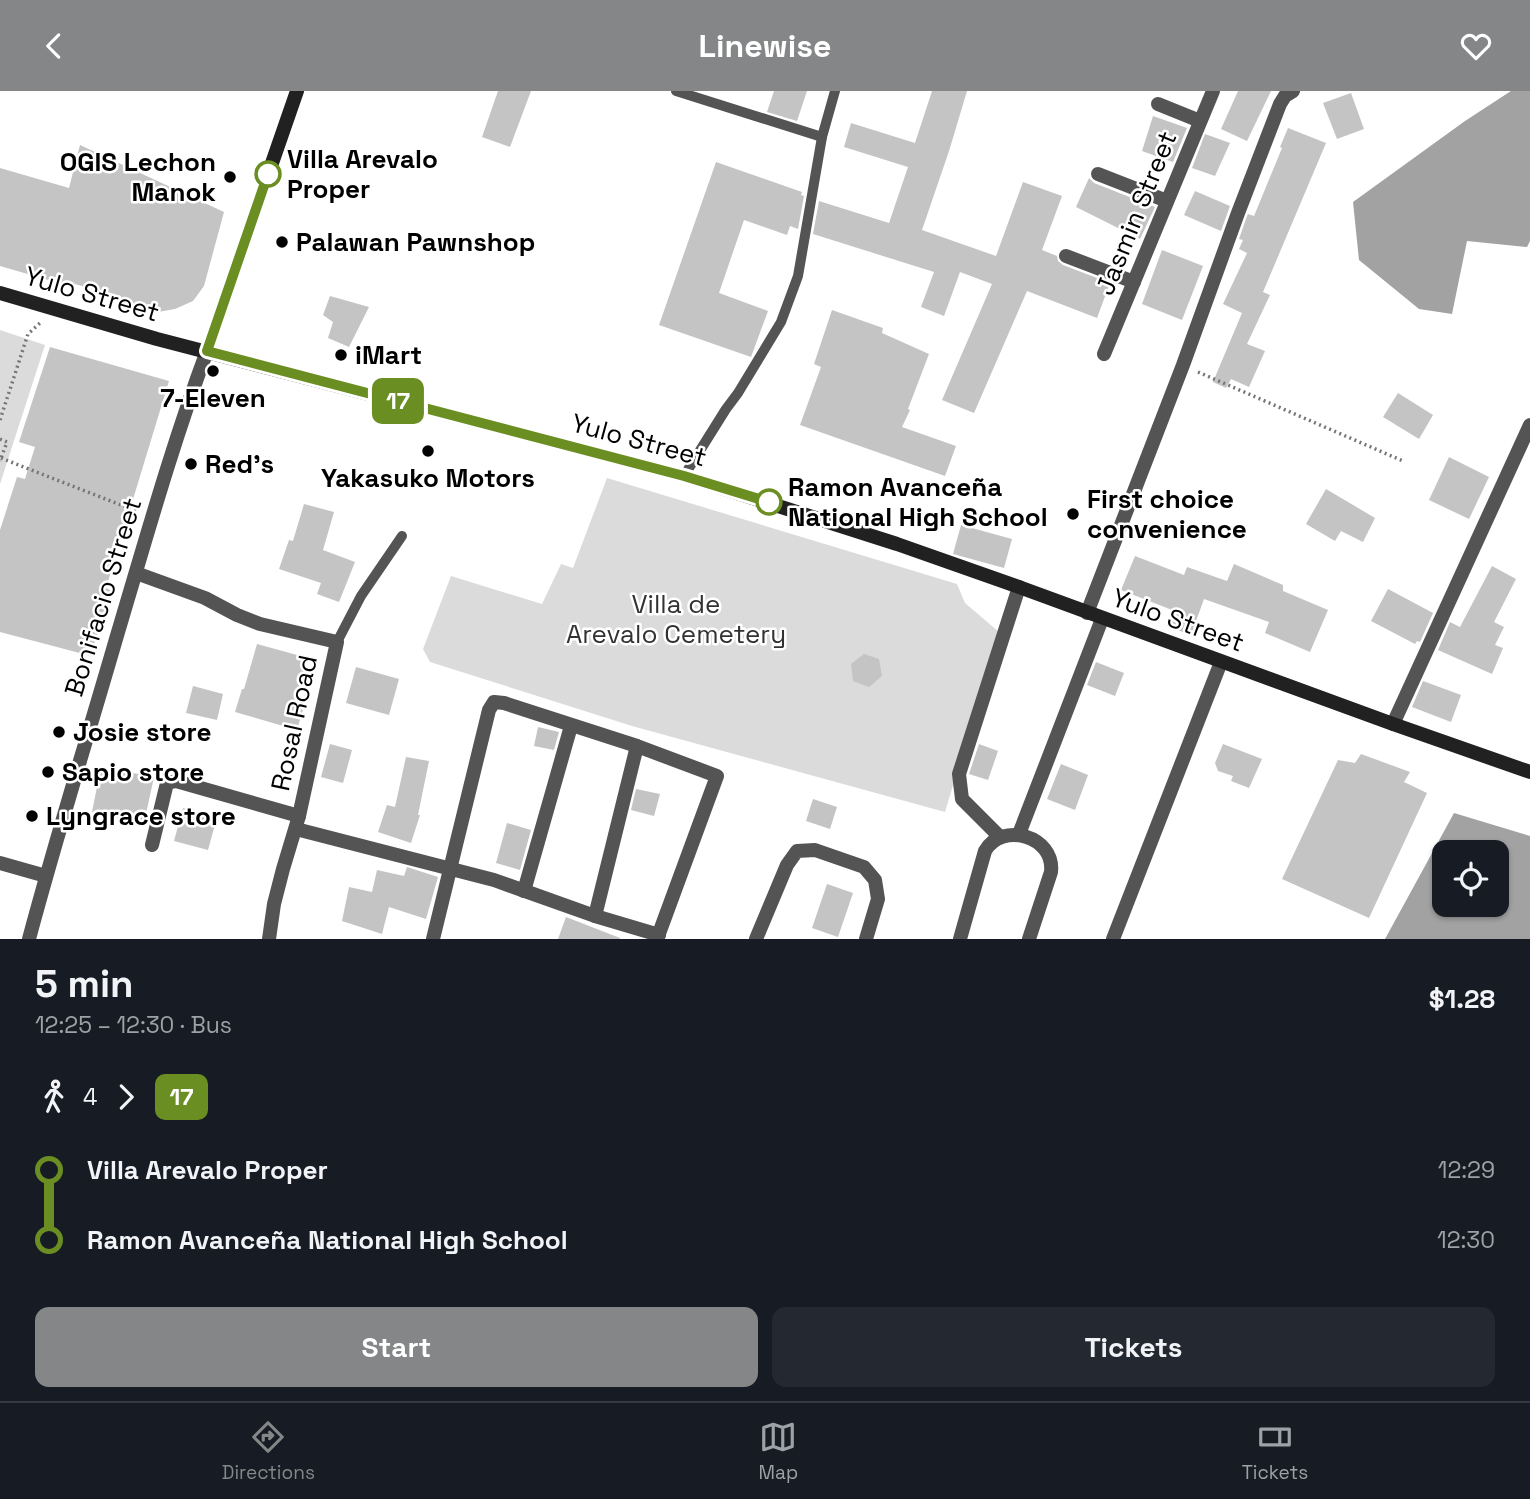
<!DOCTYPE html>
<meta charset="utf-8">
<style>
body{margin:0;font-family:"Space Grotesk",sans-serif;background:#242831;color:#f1f3f6;height:100vh;display:flex;flex-direction:column;font-size:26px;white-space:nowrap}
*{box-sizing:border-box;margin:0}
p{font-size:23px;color:#9ea1a6}
.icon{flex:none;width:38px;height:38px;fill:none;stroke:currentColor;stroke-width:2;stroke-linecap:round;stroke-linejoin:round}
.map{position:relative;height:848px;overflow:hidden}
.details{display:flex;flex-direction:column;background:#171b24;flex:1}
.details>*{flex:none}
.badge{padding:0 14px;border-radius:10px;font-size:24px;line-height:46px}
.tools{position:absolute;left:1432px;top:749px;display:grid;gap:14px}
.tools a{display:grid;place-items:center;width:77px;height:77px;border-radius:14px;background:#171b24;box-shadow:0 2px 5px #0004;font-size:35px}
.map>.badge{position:absolute;translate:-50% -50%;box-shadow:0 0 0 4px #fff}
.legs{display:flex;align-items:center;gap:10px;height:77px;padding:0 35px;font-size:23px}
.legs p{margin-inline-start:auto}
.head{display:flex;align-items:center;justify-content:space-between;height:119px;padding:0 35px}
h1{font-size:38px;font-weight:800;line-height:52px}
.cta{display:flex;gap:14px;margin-top:auto;padding:14px 35px}
.cta a{flex:1;height:80px;border-radius:14px;background:#858687;color:#fff;font-size:28px;font-weight:800;line-height:80px;text-align:center}
.cta a+a{background:#242831;color:#f1f3f6}
ul{padding:0 35px;list-style:none}
li{display:flex;align-items:center;gap:24px;height:70px;font-size:26px}
li i{display:grid;place-items:center;width:10px;height:100%;margin:0 9px;background:currentColor}
li i::after{content:'';width:18px;height:18px;margin:-9px;border:5px solid;border-radius:50%;background:#171b24}
li p{margin-inline-start:auto}
li:first-child i{background:linear-gradient(#0000 50%,currentColor 0)}
li:last-child i{background:linear-gradient(currentColor 50%,#0000 0)}
header{display:flex;justify-content:space-between;align-items:center;height:91px;padding:0 35px;background:#858687;color:#fff;font-size:32px;font-weight:800}
.dock{display:flex;justify-content:space-around;align-items:center;height:98px;border-top:2px solid #363941;background:#171b24;font-size:19px;color:#9ea1a6}
.dock a{display:grid;justify-items:center;gap:4px}
.dock .on{color:#858687}
.map>svg:first-child{display:block}
</style>
<header><svg class="icon" aria-label="back" viewBox="0 0 24 24"><path d="M15 5l-7 7 7 7"/></svg>Linewise<svg class="icon" aria-label="heart" viewBox="0 0 24 24"><path d="M12 20l-8-8c-3-5 5-10 8-4 3-6 11-1 8 4z"/></svg></header>
<div class="map">
<svg width="1530" height="848" viewBox="0 0 1530 848">
<rect width="100%" height="100%" fill="#fff"/>
<g fill="#dbdbdb">
<path d="M 0,239 L 45,254 L 0,393 Z"/>
<path d="M 607,387 L 957,493 L 965,512 L 999,541 L 945,721 L 632,635 L 430,571 L 423,558 L 451,485 L 542,513 L 561,473 L 573,477 Z"/>
</g>
<g fill="#a2a2a2" fill-rule="evenodd">
<path d="M 1511,0 L 1530,0 L 1530,150 L 1527,156 L 1467,150 L 1452,223 L 1419,218 L 1359,169 L 1353,111 L 1465,30 Z"/>
<path d="M 1454,722 L 1530,745 L 1530,848 L 1385,848 ZM 1496,761 L 1496,814 L 1444,814 L 1444,761 Z"/>
</g>
<g fill="#c4c4c4">
<path d="M 498,0 L 531,0 L 510,56 L 482,46 Z"/>
<path d="M 774,0 L 807,0 L 797,30 L 767,21 Z"/>
<path d="M 932,0 L 967,0 L 949,60 L 922,139 L 996,165 L 1023,91 L 1062,105 L 1042,159 L 1057,165 L 1058,170 L 1063,174 L 1110,192 L 1097,227 L 1027,200 L 974,322 L 942,309 L 992,193 L 960,181 L 944,225 L 921,216 L 934,181 L 813,143 L 819,110 L 889,132 L 908,76 L 844,56 L 851,32 L 915,52 Z"/>
<path d="M 1238,0 L 1271,0 L 1247,50 L 1221,38 Z"/>
<path d="M 1351,2 L 1364,38 L 1337,48 L 1323,12 Z"/>
<path d="M 1153,25 L 1187,37 L 1173,71 L 1142,60 Z"/>
<path d="M 1288,37 L 1326,52 L 1263,201 L 1270,204 L 1247,253 L 1265,260 L 1249,296 L 1231,288 L 1226,297 L 1213,291 L 1242,222 L 1223,213 L 1247,162 L 1239,158 L 1243,149 L 1239,148 L 1247,125 L 1248,123 L 1254,125 L 1282,57 L 1280,56 Z"/>
<path d="M 1205,43 L 1230,52 L 1215,85 L 1192,77 Z"/>
<path d="M 80,54 L 224,121 L 204,195 L 193,210 L 175,218 L 158,221 L 112,209 L 113,203 L 63,190 L 62,193 L 0,175 L 0,77 L 69,97 Z"/>
<path d="M 716,71 L 802,101 L 801,104 L 804,105 L 798,138 L 790,135 L 787,144 L 744,129 L 719,202 L 768,220 L 751,266 L 659,234 Z"/>
<path d="M 1089,87 L 1094,92 L 1155,116 L 1140,148 L 1076,116 Z"/>
<path d="M 1195,100 L 1230,115 L 1221,140 L 1184,124 Z"/>
<path d="M 1162,159 L 1203,175 L 1182,229 L 1142,213 Z"/>
<path d="M 330,205 L 369,216 L 349,256 L 328,247 L 333,231 L 323,224 Z"/>
<path d="M 832,219 L 883,237 L 882,242 L 929,263 L 908,318 L 910,319 L 902,336 L 956,355 L 945,385 L 800,334 L 821,276 L 814,273 Z"/>
<path d="M 50,256 L 169,290 L 106,497 L 110,499 L 91,565 L 0,541 L 0,439 L 17,386 L 25,388 L 35,356 L 19,351 Z"/>
<path d="M 1398,302 L 1433,324 L 1419,348 L 1383,326 Z"/>
<path d="M 1449,366 L 1489,386 L 1469,428 L 1429,409 Z"/>
<path d="M 1326,398 L 1375,427 L 1363,451 L 1341,440 L 1335,450 L 1306,433 Z"/>
<path d="M 304,413 L 334,421 L 323,459 L 355,471 L 339,511 L 317,503 L 321,492 L 279,478 L 289,449 L 293,450 Z"/>
<path d="M 961,434 L 1012,448 L 1004,477 L 953,463 Z"/>
<path d="M 1135,465 L 1184,484 L 1187,476 L 1227,490 L 1234,473 L 1283,494 L 1283,500 L 1328,519 L 1310,561 L 1265,542 L 1269,531 L 1204,508 L 1191,544 L 1166,535 L 1172,519 L 1121,499 Z"/>
<path d="M 1492,475 L 1516,488 L 1494,531 L 1504,536 L 1495,554 L 1503,557 L 1492,583 L 1438,559 L 1450,531 L 1460,536 Z"/>
<path d="M 1388,498 L 1433,522 L 1420,551 L 1417,550 L 1415,553 L 1371,530 Z"/>
<path d="M 257,553 L 308,567 L 296,613 L 304,615 L 297,639 L 235,621 L 242,598 L 244,598 Z"/>
<path d="M 864,563 L 879,568 L 882,585 L 869,596 L 853,590 L 851,573 Z"/>
<path d="M 1096,571 L 1124,582 L 1115,605 L 1087,594 Z"/>
<path d="M 356,576 L 399,588 L 389,624 L 346,612 Z"/>
<path d="M 1423,590 L 1461,604 L 1451,631 L 1412,616 Z"/>
<path d="M 193,595 L 223,603 L 217,629 L 186,622 Z"/>
<path d="M 538,636 L 559,641 L 554,659 L 534,655 Z"/>
<path d="M 330,653 L 352,659 L 343,692 L 321,686 Z"/>
<path d="M 979,653 L 998,660 L 988,689 L 969,683 Z"/>
<path d="M 1223,653 L 1262,668 L 1249,697 L 1231,690 L 1233,685 L 1218,680 L 1215,672 Z"/>
<path d="M 1361,663 L 1410,681 L 1404,691 L 1427,702 L 1369,827 L 1282,788 L 1338,669 L 1355,672 Z"/>
<path d="M 406,666 L 429,670 L 418,724 L 420,724 L 411,752 L 378,741 L 387,714 L 395,716 Z"/>
<path d="M 1061,673 L 1088,684 L 1075,719 L 1047,708 Z"/>
<path d="M 101,676 L 154,686 L 144,732 L 92,721 Z"/>
<path d="M 636,698 L 660,703 L 654,725 L 631,719 Z"/>
<path d="M 813,708 L 837,716 L 830,738 L 806,730 Z"/>
<path d="M 183,717 L 217,726 L 208,759 L 174,750 Z"/>
<path d="M 507,732 L 531,739 L 520,779 L 496,772 Z"/>
<path d="M 407,776 L 438,786 L 426,828 L 389,816 L 382,843 L 342,830 L 349,796 L 372,801 L 377,779 L 404,785 Z"/>
<path d="M 827,793 L 853,802 L 838,846 L 812,837 Z"/>
<path d="M 566,826 L 620,847 L 620,848 L 558,848 Z"/>
</g>
<g fill="none" stroke-linecap="round" stroke-linejoin="round">
<g stroke="#767676" stroke-width="3.5" stroke-dasharray="2 3.5" stroke-linecap="butt">
<path d="M 1198,281 L 1403,370"/>
<path d="M 0,329 L 28,243 L 40,232"/>
<path d="M 0,348 L 7,351 L 0,370"/>
<path d="M 1,367 L 136,420"/>
</g>
<g stroke="#545454" stroke-width="10">
<path d="M 676,0 L 822,46"/>
<path d="M 684,385 L 726,318 L 738,302 L 781,231 L 798,185 L 822,46 L 835,0"/>
<path d="M 337,551 L 361,505 L 402,445"/>
</g>
<g stroke="#545454" stroke-width="14">
<path d="M 1158,13 L 1200,30"/>
<path d="M 1098,83 L 1167,110"/>
<path d="M 1066,165 L 1134,191"/>
<path d="M 1104,263 L 1213,0"/>
<path d="M 136,482 L 205,507 L 237,524 L 260,533 L 337,551 L 299,725 L 283,778 L 274,813 L 269,848"/>
<path d="M 1087,522 L 1183,274 L 1238,122 L 1280,13 L 1285,5 L 1293,0"/>
<path d="M 1393,633 L 1530,334"/>
<path d="M 296,738 L 494,789 L 595,825 L 659,844"/>
<path d="M 1019,743 L 1102,528"/>
<path d="M 1000,746 L 962,708 L 959,683 L 1019,496"/>
<path d="M 152,754 L 167,692 L 176,690 L 299,725"/>
<path d="M 0,772 L 46,785"/>
<path d="M 524,800 L 571,635"/>
<path d="M 595,825 L 637,655"/>
<path d="M 433,848 L 489,619 L 494,611 L 504,612 L 637,655 L 717,685 L 657,848"/>
<path d="M 756,848 L 787,774 L 797,760 L 815,759 L 864,776 L 875,789 L 878,808 L 866,848"/>
<path d="M 960,848 L 985,760 C 1002,730 1055,745 1051,781 L 1029,848"/>
<path d="M 1113,848 L 1221,571"/>
</g>
<path stroke="#545454" stroke-width="14" d="M 29,848 C 56,747 87,648 116,548 C 145,451 172,354 207,260"/>
<g stroke="#212121" stroke-width="14">
<path d="M 0,202 L 157,248 L 684,385 L 897,453 L 1019,496 L 1393,633 L 1530,681"/>
<path d="M 207,260 L 297,0"/>
</g>
</g>
<g fill="none" stroke-linecap="round" stroke-linejoin="round">
<g stroke="#fff" stroke-width="16">
<path id="line-1" d="M 268,83 L 207,260 L 684,385 L 769,411"/>
</g>
<use href="#line-1" stroke="#6b8e23" stroke-width="10"/>
</g>
<g fill="#fff" stroke="#6b8e23" stroke-width="3.5">
<circle cx="268" cy="83" r="12"/>
<circle cx="769" cy="411" r="12"/>
</g>
<g fill="#000" stroke="#fff" stroke-width="2.5">
<circle cx="230" cy="86" r="7"/>
<circle cx="282" cy="151" r="7"/>
<circle cx="341" cy="264" r="7"/>
<circle cx="213" cy="280" r="7"/>
<circle cx="428" cy="360" r="7"/>
<circle cx="191" cy="373" r="7"/>
<circle cx="1073" cy="423" r="7"/>
<circle cx="59" cy="641" r="7"/>
<circle cx="48" cy="681" r="7"/>
<circle cx="32" cy="725" r="7"/>
</g>
<g text-anchor="middle" dominant-baseline="central" stroke-width="5" stroke-linejoin="round" paint-order="stroke">
<g font-size="26" font-weight="bold" fill="#000" stroke="#fff" text-anchor="start">
<text x="287" y="68">Villa Arevalo<tspan x="287" dy="30">Proper</tspan></text>
<text x="788" y="396">Ramon Avanceña<tspan x="788" dy="30">National High School</tspan></text>
</g>
<g font-size="26" font-weight="bold" fill="#000" stroke="#fff" text-anchor="start">
<text x="216" y="71" text-anchor="end">OGIS Lechon<tspan x="216" dy="30">Manok</tspan></text>
<text x="296" y="151">Palawan Pawnshop</text>
<text x="355" y="264">iMart</text>
<text x="213" y="307" text-anchor="middle">7-Eleven</text>
<text x="205" y="373">Red's</text>
<text x="428" y="387" text-anchor="middle">Yakasuko Motors</text>
<text x="1087" y="408">First choice<tspan x="1087" dy="30">convenience</tspan></text>
<text x="73" y="641">Josie store</text>
<text x="62" y="681">Sapio store</text>
<text x="46" y="725">Lyngrace store</text>
</g>
<g font-size="26" fill="#000" stroke="#fff">
<text transform="translate(1136 122) rotate(-68)">Jasmin Street</text>
<text transform="translate(92 203) rotate(16)">Yulo Street</text>
<text transform="translate(639 349) rotate(15)">Yulo Street</text>
<text transform="translate(103 506) rotate(-73)">Bonifacio Street</text>
<text transform="translate(1178 529) rotate(20)">Yulo Street</text>
<text transform="translate(294 632) rotate(-78)">Rosal Road</text>
</g>
<g font-size="26" fill="#323232" stroke="#fff">
<text x="676" y="513">Villa de<tspan x="676" dy="30">Arevalo Cemetery</tspan></text>
</g>
</g>
</svg>
<div class="tools">
<a><svg class="icon" aria-label="locate" viewBox="0 0 24 24"><circle cx="12" cy="12" r="6"/><path d="M12 2v4M12 18v4M2 12h4M18 12h4"/></svg></a>
</div>
<b class="badge" style="left:398px;top:310px;background:#6b8e23;color:#fff">17</b>
</div>
<section class="details">
<div class="head"><div><h1>5 min</h1><p>12:25 – 12:30 · Bus</p></div><b>$1.28</b></div>
<div class="legs"><svg class="icon" aria-label="walk" viewBox="0 0 24 24"><circle cx="13" cy="4" r="2"/><path d="M13 8l-2 6 4 7M11 14l-3 7M7 12l3-4h3l4 4"/></svg>4<svg class="icon" aria-label="forward" viewBox="0 0 24 24"><path d="M9 5l7 7-7 7"/></svg><b class="badge" style="background:#6b8e23;color:#fff">17</b></div>
<ul>
<li><i style="color:#6b8e23"></i><b>Villa Arevalo Proper</b><p>12:29</p></li>
<li><i style="color:#6b8e23"></i><b>Ramon Avanceña National High School</b><p>12:30</p></li>
</ul>
<div class="cta"><a>Start</a><a>Tickets</a></div>
</section>
<nav class="dock">
<a class="on"><svg class="icon" aria-label="directions" viewBox="0 0 24 24"><path d="M12 3l9 9-9 9-9-9zM9 14v-3h6M13 9l2 2-2 2"/></svg>Directions</a>
<a><svg class="icon" aria-label="map" viewBox="0 0 24 24"><path d="M3 6l6-2 6 2 6-2v14l-6 2-6-2-6 2zM9 4v14M15 6v14"/></svg>Map</a>
<a><svg class="icon" aria-label="tickets" viewBox="0 0 24 24"><path d="M3 7h18v10H3zM15 7v10"/></svg>Tickets</a>
</nav>
